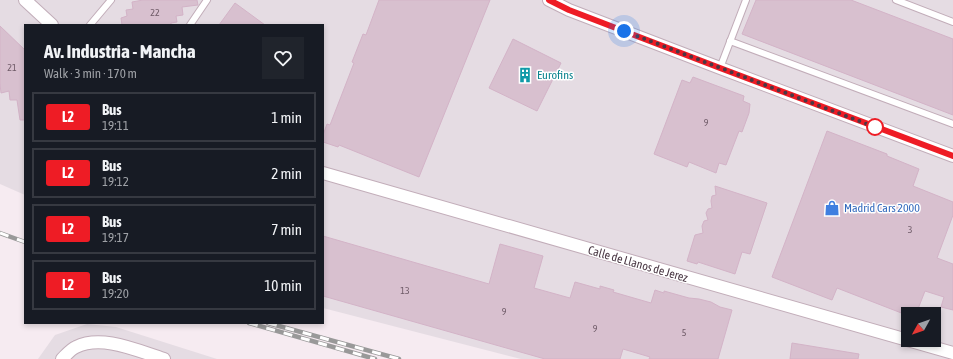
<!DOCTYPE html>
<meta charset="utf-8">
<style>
body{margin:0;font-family:"Asap Condensed",sans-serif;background:#20242c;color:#f1f3f6;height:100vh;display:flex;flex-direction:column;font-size:15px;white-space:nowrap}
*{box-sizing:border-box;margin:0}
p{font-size:13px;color:#9ea1a6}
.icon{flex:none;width:22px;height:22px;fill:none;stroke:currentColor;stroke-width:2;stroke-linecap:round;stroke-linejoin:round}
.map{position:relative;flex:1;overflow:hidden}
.drawer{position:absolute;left:24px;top:24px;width:300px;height:300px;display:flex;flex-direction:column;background:#171b24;border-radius:0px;box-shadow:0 2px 6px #0003}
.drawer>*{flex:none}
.badge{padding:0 8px;border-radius:3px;font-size:14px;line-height:26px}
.needle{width:26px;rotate:230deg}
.fabs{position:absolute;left:901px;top:307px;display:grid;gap:8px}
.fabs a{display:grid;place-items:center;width:40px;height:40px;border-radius:0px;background:#171b24;box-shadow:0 2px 6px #0003;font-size:20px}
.you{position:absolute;width:20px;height:20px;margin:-10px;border:3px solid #fff;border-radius:50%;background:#1a73e8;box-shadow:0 0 0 6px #1a73e833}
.map>.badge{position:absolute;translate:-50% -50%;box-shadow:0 0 0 2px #fff}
.round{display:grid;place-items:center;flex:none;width:42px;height:42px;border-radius:0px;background:#20242c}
.summary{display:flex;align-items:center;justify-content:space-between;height:68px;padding:0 20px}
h1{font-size:19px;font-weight:700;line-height:30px}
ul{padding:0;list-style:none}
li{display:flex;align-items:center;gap:12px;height:50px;margin:0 8px 6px;padding:0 12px;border:2px solid #363941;border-radius:0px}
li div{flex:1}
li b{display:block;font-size:15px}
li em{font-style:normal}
li .badge{min-width:44px;font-weight:700;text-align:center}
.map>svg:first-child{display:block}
</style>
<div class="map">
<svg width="953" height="359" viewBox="0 0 953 359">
<rect width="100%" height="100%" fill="#f6ebf1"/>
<g fill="#e5dce3" fill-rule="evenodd">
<path d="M 0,0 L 953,0 L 953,359 L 521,359 L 323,308 L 323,25 L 25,25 L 25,195 L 0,184 ZM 908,314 L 934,314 L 934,340 L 908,340 Z"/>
<path d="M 87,324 L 116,327 L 217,359 L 38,359 L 55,335 Z"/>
</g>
<g fill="#d8c0cf" stroke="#d3b3c7">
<path d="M 143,0 L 197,0 L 198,5 L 182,7 L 183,15 L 176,16 L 177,22 L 171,23 L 171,25 L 122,25 L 121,18 L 127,16 L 126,10 L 133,9 L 132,2 Z"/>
<path d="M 379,0 L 490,0 L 419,177 L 339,145 L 338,147 L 323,142 L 323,135 L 327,124 L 330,125 L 354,63 L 352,62 L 363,34 L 366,35 Z"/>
<path d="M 756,0 L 851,0 L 953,39 L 953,115 L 742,34 Z"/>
<path d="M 235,3 L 265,25 L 219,25 Z"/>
<path d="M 0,26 L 25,50 L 25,120 L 20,120 L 17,100 L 10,100 L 9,91 L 1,93 L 0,84 Z"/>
<path d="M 513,39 L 561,63 L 537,111 L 489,88 Z"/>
<path d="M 693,77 L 744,96 L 743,101 L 750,104 L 749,113 L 742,132 L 739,131 L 726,165 L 719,163 L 716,173 L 689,162 L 687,167 L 654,154 L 682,80 L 690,83 Z"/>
<path d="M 827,131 L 887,154 L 887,156 L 919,169 L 913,186 L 953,202 L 953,215 L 937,258 L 953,264 L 953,310 L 941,307 L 944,297 L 925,291 L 916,314 L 904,314 L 837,288 L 832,300 L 772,277 Z"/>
<path d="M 715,186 L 767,203 L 750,254 L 742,252 L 735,274 L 698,262 L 697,264 L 687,261 L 695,235 L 703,233 L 702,226 L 704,221 L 708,220 L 706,213 L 708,209 L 712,208 L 711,201 L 712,196 L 716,195 Z"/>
<path d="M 323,236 L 489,284 L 500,244 L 543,256 L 534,288 L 570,298 L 575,282 L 600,289 L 600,286 L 614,290 L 613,292 L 651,303 L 655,290 L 664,293 L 664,291 L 689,298 L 699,299 L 711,302 L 720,307 L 732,310 L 718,359 L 649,359 L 650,357 L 623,349 L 620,359 L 545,359 L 323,296 Z"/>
<path d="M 792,343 L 859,354 L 858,359 L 790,359 Z"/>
</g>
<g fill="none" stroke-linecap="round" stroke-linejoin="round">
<g stroke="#c2adb9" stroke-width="8">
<g id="service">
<path d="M 896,0 L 953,22"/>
<path d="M 90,25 L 111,0"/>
<path d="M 190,25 L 207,0"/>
<path d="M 730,41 L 953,124"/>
<path d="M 720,68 L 746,0"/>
</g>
</g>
<g stroke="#c2adb9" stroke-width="14">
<g id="minor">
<path d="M 25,0 L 52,25"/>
<path d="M 549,0 L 569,10 L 720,68 L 953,156"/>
<path d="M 323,173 L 953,353"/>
<path d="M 62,359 C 66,355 71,349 76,347 C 102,334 138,351 164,359"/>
</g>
</g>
<use href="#service" stroke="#fff" stroke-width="6"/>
<use href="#minor" stroke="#fff" stroke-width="12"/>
<g stroke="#999" stroke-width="4.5">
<g id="rail">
<path d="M 0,233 L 25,242"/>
<path d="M 249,323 L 375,359"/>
<path d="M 268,323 L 399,359"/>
</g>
</g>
<use href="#rail" stroke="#fff" stroke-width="3" stroke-dasharray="9" stroke-linecap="butt"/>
</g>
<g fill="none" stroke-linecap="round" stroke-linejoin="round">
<g stroke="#fff" stroke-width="9">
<path id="line" d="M 549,0 L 569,10 L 720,68 L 953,156"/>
</g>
<use href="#line" stroke="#ee1c25" stroke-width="6"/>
<path stroke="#4a3844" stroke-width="4" stroke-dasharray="0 7.2" d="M 624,31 L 880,129 L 875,127"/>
</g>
<defs>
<g id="building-bare" transform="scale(1.2)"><path d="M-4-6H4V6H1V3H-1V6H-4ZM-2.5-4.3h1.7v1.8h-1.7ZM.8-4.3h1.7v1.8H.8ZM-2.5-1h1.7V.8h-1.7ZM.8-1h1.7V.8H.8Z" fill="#0f9aa8" stroke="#fff" stroke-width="2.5" paint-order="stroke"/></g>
<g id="shop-bare" transform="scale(1.2)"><path d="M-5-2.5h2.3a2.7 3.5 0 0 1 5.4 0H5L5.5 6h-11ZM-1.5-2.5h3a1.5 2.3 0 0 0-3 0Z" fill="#3f7fe0" stroke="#fff" stroke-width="2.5" paint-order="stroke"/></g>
</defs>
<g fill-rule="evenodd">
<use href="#building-bare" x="525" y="75"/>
<use href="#shop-bare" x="832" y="208"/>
</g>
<circle fill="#fff" stroke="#ee1c25" stroke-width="2" cx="875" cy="127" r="8"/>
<g text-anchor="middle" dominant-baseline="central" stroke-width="3" stroke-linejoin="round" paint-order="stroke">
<g font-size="10" fill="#6e5a67">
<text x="155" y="12">22</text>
<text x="12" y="67">21</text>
<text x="706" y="122">9</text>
<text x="910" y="229">3</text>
<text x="405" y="290">13</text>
<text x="504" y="311">9</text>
<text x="595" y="328">9</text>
<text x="684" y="332">5</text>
</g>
<g font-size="12" fill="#0d838f" stroke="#fff" text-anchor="start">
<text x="537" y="75">Eurofins</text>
</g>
<g font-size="12" fill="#366cbe" stroke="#fff" text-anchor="start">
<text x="844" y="208">Madrid Cars 2000</text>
</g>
<g font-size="12" fill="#4a3844" stroke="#fff">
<text transform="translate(638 264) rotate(16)">Calle de Llanos de Jerez</text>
</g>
</g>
</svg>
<div class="fabs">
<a><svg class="needle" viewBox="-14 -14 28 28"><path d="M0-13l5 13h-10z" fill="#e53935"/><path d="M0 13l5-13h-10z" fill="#9ea1a6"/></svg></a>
</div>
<div class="you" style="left:624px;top:31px"></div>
<section class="drawer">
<div class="summary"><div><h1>Av. Industria - Mancha</h1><p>Walk · 3 min · 170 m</p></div><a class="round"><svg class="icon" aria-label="heart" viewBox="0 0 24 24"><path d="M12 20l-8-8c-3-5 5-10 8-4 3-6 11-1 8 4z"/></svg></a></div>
<ul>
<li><span class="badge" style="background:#ee1c25;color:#fff">L2</span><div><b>Bus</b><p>19:11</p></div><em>1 min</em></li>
<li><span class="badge" style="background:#ee1c25;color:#fff">L2</span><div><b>Bus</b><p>19:12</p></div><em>2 min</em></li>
<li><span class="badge" style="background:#ee1c25;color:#fff">L2</span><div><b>Bus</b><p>19:17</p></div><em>7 min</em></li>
<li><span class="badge" style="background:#ee1c25;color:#fff">L2</span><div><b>Bus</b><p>19:20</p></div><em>10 min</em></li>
</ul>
</section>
</div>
